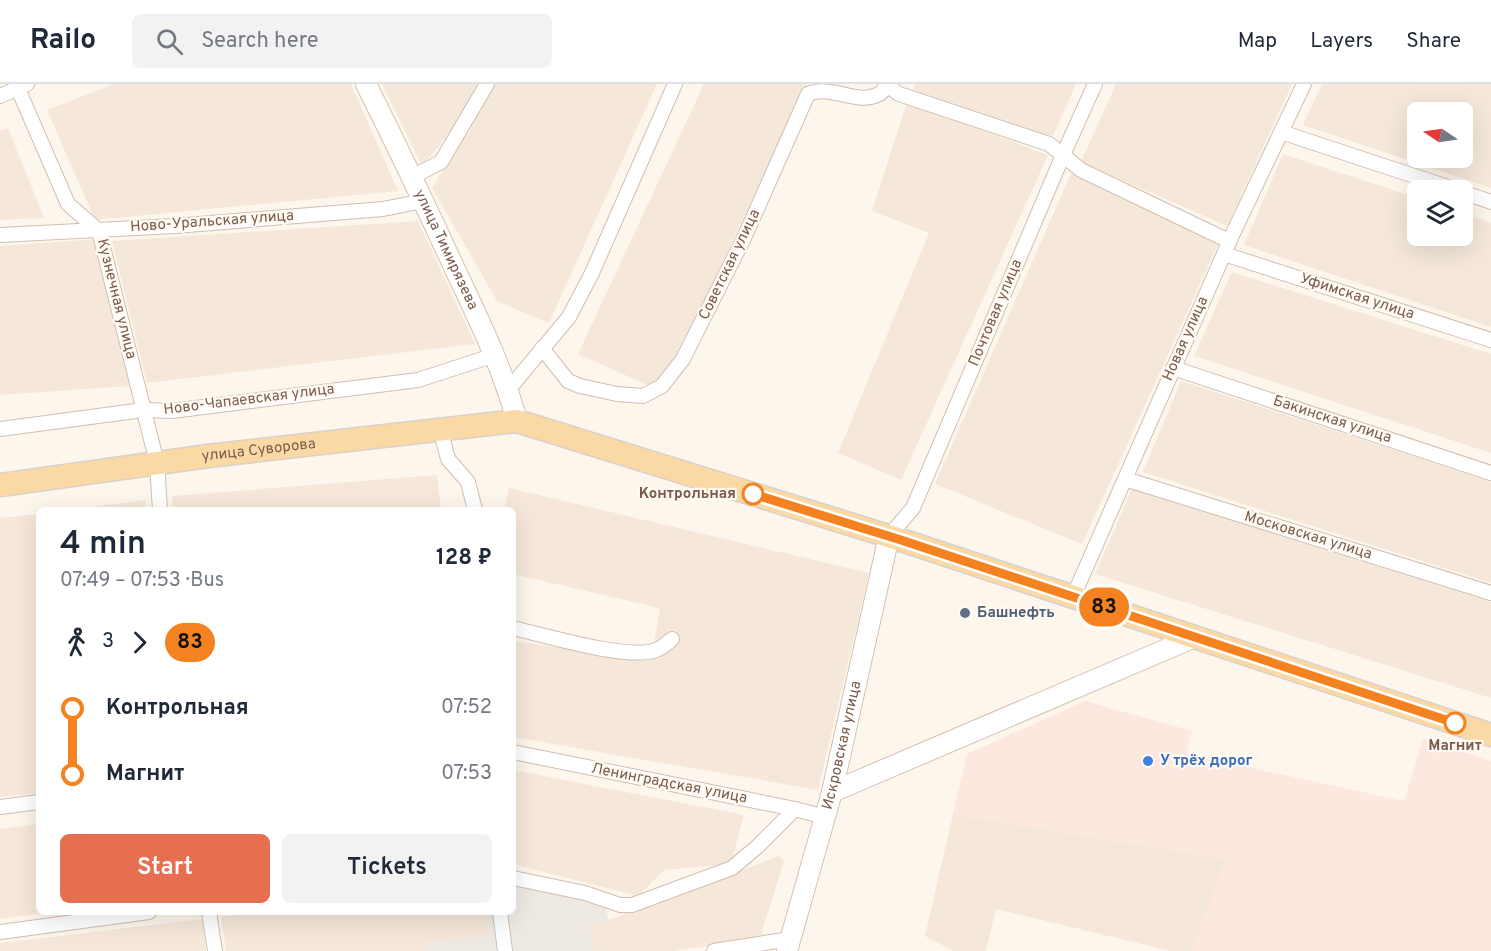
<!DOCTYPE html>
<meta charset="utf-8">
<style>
body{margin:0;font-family:Overpass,sans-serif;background:#f2f2f3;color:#1f2937;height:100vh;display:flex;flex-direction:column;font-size:22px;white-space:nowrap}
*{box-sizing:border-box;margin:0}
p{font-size:20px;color:#747a83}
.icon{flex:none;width:33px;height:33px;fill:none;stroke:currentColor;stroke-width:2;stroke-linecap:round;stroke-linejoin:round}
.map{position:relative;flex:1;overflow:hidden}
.side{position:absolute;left:36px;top:423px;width:480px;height:408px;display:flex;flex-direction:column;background:#fff;border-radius:9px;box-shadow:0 6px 24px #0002}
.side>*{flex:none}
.badge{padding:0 12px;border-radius:20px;font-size:21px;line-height:39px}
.needle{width:39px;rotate:283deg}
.buttons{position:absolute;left:1407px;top:18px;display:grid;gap:12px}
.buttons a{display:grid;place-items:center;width:66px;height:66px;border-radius:9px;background:#fff;box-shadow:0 6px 24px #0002;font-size:30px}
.map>.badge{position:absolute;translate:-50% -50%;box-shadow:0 0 0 3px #fff}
.legs{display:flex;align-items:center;gap:9px;height:66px;padding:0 24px;font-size:20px}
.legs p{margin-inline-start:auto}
.overview{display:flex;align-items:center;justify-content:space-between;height:102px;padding:0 24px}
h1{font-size:33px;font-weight:600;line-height:45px}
.button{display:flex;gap:12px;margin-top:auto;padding:12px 24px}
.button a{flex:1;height:69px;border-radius:9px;background:#e76f51;color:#fff;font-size:24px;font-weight:600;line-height:69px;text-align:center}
.button a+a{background:#f2f2f3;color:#1f2937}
ul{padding:0 24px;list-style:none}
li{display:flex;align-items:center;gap:21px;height:66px;font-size:22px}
li i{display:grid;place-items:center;width:9px;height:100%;margin:0 8px;background:currentColor}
li i::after{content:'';width:15px;height:15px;margin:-8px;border:4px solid;border-radius:50%;background:#fff}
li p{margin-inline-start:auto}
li:first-child i{background:linear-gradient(#0000 50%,currentColor 0)}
li:last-child i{background:linear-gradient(currentColor 50%,#0000 0)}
header{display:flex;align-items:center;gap:36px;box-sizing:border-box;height:84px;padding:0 30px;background:#fff;border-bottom:2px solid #e0e1e3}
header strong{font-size:28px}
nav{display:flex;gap:33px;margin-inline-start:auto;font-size:21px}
.search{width:420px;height:54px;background:#f2f2f3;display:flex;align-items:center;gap:15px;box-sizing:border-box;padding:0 21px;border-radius:9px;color:#747a83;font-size:22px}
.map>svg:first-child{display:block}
</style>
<header>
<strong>Railo</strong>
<div class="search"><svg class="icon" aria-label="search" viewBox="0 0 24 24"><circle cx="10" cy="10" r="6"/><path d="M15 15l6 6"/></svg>Search here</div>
<nav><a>Map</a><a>Layers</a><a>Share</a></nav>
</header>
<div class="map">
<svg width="1491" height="867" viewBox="0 0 1491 867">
<rect width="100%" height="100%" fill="#fdf6ec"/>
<g fill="#f5e8da" fill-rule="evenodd">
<path d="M 114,0 L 351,0 L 398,107 L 95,136 L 47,26 Z"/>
<path d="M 382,0 L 478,0 L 457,40 L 422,82 Z"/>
<path d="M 492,0 L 657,0 L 549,239 L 497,217 L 432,104 L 465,48 L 468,50 Z"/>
<path d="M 704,0 L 807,0 L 675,278 L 652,303 L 578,270 Z"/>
<path d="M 916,0 L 1076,0 L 1051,56 L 912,8 Z"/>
<path d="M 1116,0 L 1292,0 L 1227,142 L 1081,78 Z"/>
<path d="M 1322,0 L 1491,0 L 1491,104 L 1303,41 ZM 1418,28 L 1462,28 L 1462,74 L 1418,74 Z"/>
<path d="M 907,18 L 1048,71 L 901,396 L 838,369 L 929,149 L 872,127 Z"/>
<path d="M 8,44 L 44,134 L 0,136 L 0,47 Z"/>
<path d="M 1283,70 L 1417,114 L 1418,152 L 1462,152 L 1463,129 L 1491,139 L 1491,243 L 1244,161 Z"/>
<path d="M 1073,85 L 1220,156 L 1082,460 L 935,400 Z"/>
<path d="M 418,137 L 475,260 L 147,299 L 112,157 Z"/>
<path d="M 97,155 L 131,302 L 0,311 L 0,162 Z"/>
<path d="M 1232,188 L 1491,270 L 1491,369 L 1194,272 Z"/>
<path d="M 1181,297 L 1491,397 L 1491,499 L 1143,388 Z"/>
<path d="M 437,391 L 441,426 L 172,426 L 173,412 Z"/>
<path d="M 509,404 L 869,489 L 818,706 L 513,653 L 513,557 L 651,577 L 660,524 L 513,490 L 513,426 L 504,426 Z"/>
<path d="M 1132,405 L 1491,518 L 1491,614 L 1095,490 Z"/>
<path d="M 145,416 L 146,426 L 68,426 Z"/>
<path d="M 39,430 L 39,709 L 0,713 L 0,434 Z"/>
<path d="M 513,686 L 744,731 L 731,780 L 664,786 L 638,812 L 513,780 Z"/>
<path d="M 953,730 L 1226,775 L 1192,867 L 1171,867 L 996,825 L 986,867 L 954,867 L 925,852 Z"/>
<path d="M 39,740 L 39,828 L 51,828 L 0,835 L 0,745 Z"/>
<path d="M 779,772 L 784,777 L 760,854 L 675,867 L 593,867 L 588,840 L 609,836 Z"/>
<path d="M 256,828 L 487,828 L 489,851 L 427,860 L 427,867 L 226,867 L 221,833 Z"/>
<path d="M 202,835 L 206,867 L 0,867 L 0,859 Z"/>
</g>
<path fill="#fde8e0" d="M 1085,617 L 1192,647 L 1186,670 L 1404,717 L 1423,655 L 1491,677 L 1491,867 L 1192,867 L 1225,775 L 953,730 L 967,670 Z"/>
<path fill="#efe9e4" d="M 513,798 L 604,820 L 609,836 L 588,840 L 593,867 L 427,867 L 426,860 L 489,851 L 487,828 L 513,828 Z"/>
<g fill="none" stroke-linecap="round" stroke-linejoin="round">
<g stroke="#d1beb0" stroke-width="16">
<g id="street">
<path d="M 16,0 L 68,120 L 99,147 L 157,379 L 160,426"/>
<path d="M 891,0 L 892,5 L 899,10 L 1049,60 L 1081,86 L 1229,157"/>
<path d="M 0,12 L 27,0"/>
<path d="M 1281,48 L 1457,106"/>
<path d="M 412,93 L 441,78 L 487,0"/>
<path d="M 1462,108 L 1491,118"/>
<path d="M 0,151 L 175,142 L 383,125 L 423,117"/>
<path d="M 1224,170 L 1491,256"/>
<path d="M 542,264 L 568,297 L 580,302 L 617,310 L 643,312 L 662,302 L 683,275 L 744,154 L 808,10 C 832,0 858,22 879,10 C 883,9 885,3 888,0"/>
<path d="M 1173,284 L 1491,389"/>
<path d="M 508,306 L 569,233 L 592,189 L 675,0"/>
<path d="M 0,345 L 143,326 L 172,327 L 418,296 L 495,271"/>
<path d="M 440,345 L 448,375 L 468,398 L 475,426"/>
<path d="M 1125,395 L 1491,509"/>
<path d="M 889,452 L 913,424 L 1063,71 L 1095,0"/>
<path d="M 1073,513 L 1234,147 L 1304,0"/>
<path d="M 513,544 C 543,551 631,577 656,566 C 662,564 667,559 672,555"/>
<path d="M 513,668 L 795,725 L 825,733"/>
<path d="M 0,723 L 39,718"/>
<path d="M 513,794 L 585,809 L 620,821 L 632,821 L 732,784 L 757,763 L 795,725"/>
<path d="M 209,828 L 215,867"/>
<path d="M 500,828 L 505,867"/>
<path d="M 0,848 L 149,828"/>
<path d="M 714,867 L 790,855"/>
</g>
</g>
<g stroke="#d6c0b0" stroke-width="22">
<g id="secondary">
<path id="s1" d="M 366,0 C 396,60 425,120 453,181 C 477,232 502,282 517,337"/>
<path d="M 832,708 L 1195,553"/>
<path id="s2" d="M 787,867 L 832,708 L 889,452"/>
</g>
</g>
<g stroke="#dad1cd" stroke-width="25">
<g id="primary">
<path id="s3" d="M 0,401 L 208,372 L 517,337 L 901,456 L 1491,651"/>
</g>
</g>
<use href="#street" stroke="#fff" stroke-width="14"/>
<use href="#secondary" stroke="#fff" stroke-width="20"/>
<use href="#primary" stroke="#fbd9a5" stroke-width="22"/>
</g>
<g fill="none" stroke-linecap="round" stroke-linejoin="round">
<g stroke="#fff" stroke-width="14">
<path id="line-1" d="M 753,410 L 901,456 L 1455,639"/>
</g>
<use href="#line-1" stroke="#f58220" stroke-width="9"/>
</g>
<g fill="#fff" stroke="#f58220" stroke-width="3">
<circle cx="753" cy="410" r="10"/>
<circle cx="1455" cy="639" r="10"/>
</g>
<circle fill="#5c6f8a" stroke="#fffaf3" stroke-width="2" cx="965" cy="529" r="6"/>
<circle fill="#3f7fe0" stroke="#fffaf3" stroke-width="2" cx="1148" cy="677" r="6"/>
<g text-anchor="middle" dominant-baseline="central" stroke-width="4.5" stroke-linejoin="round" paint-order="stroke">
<g font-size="15" fill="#7a5c4d" stroke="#fffaf3">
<text transform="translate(212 138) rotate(-4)">Ново-Уральская улица</text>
<text stroke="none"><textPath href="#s1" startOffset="184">улица Тимирязева</textPath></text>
<text transform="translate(730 181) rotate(-64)">Советская улица</text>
<text transform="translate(1357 213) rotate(18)">Уфимская улица</text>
<text transform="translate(116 215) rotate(76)">Кузнечная улица</text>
<text transform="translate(996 229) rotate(-67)">Почтовая улица</text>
<text transform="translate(1186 255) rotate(-66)">Новая улица</text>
<text transform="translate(249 316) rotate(-7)">Ново-Чапаевская улица</text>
<text transform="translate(1332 336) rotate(18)">Бакинская улица</text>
<text stroke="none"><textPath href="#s3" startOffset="261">улица Суворова</textPath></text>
<text transform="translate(1308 452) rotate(17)">Московская улица</text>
<text stroke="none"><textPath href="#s2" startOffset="213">Искровская улица</textPath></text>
<text transform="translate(669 700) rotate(11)">Ленинградская улица</text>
</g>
<g font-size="15" font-weight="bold" fill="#7a5c4d" stroke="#fffaf3" text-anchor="end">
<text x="736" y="410">Контрольная</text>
<text x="1455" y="662" text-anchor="middle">Магнит</text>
</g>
<g font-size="15" font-weight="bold" fill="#4e5e75" stroke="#fffaf3" text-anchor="start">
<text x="977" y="529">Башнефть</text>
</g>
<g font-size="15" font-weight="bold" fill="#366cbe" stroke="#fffaf3" text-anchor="start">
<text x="1160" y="677">У трёх дорог</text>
</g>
</g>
</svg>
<div class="buttons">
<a><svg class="needle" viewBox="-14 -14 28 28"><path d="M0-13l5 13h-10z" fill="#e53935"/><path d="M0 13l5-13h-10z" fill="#747a83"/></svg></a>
<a><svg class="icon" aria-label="layers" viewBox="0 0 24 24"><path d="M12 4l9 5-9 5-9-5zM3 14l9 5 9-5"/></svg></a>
</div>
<b class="badge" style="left:1104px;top:523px;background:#f58220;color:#111">83</b>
<section class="side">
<div class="overview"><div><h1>4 min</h1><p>07:49 – 07:53 · Bus</p></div><b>128 ₽</b></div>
<div class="legs"><svg class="icon" aria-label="walk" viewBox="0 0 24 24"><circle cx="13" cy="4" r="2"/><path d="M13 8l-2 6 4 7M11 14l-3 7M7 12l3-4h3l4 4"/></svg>3<svg class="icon" aria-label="forward" viewBox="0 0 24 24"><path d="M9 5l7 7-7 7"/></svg><b class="badge" style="background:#f58220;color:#111">83</b></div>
<ul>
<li><i style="color:#f58220"></i><b>Контрольная</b><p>07:52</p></li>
<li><i style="color:#f58220"></i><b>Магнит</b><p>07:53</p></li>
</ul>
<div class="button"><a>Start</a><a>Tickets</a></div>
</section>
</div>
